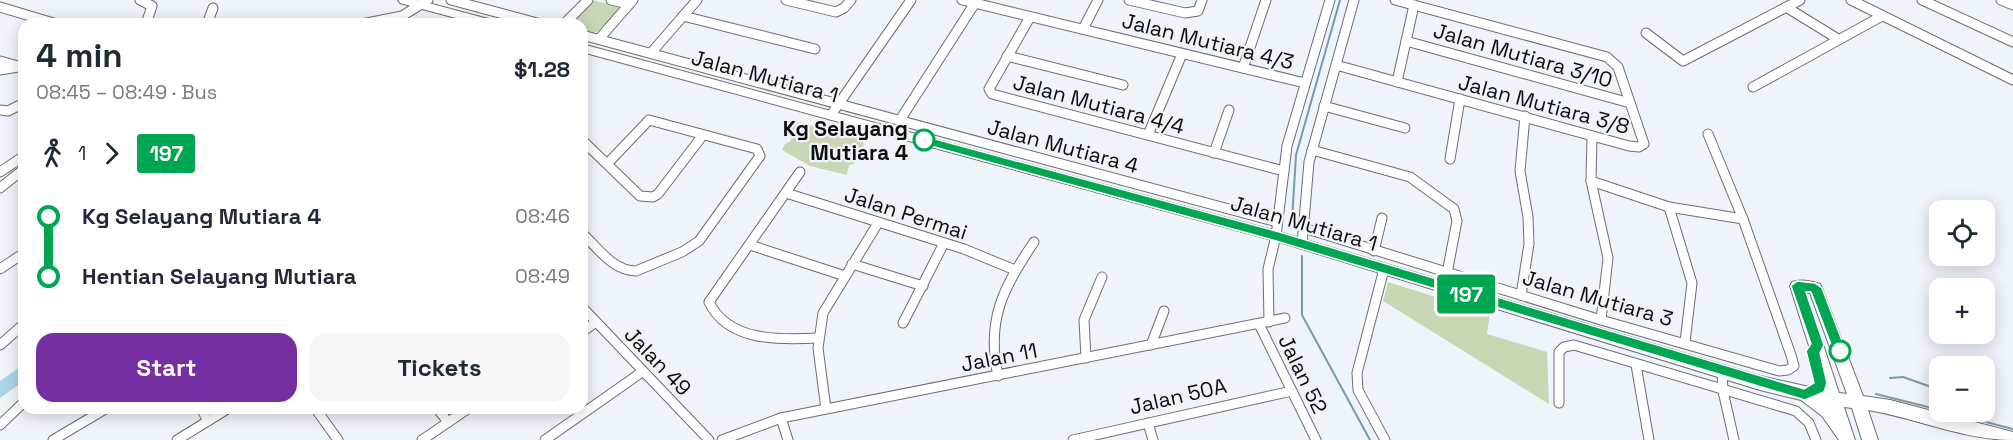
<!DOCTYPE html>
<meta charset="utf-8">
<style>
body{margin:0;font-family:"Space Grotesk",sans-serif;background:#f6f6f7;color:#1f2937;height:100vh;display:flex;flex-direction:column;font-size:22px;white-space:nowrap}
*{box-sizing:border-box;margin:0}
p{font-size:20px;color:#747a83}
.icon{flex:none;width:33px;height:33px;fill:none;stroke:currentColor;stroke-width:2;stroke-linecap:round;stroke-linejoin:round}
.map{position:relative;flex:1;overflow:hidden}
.sheet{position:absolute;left:18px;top:18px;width:570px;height:396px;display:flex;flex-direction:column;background:#fff;border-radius:18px;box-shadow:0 3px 15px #0003}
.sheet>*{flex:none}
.badge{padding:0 12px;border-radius:4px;font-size:21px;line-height:39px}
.buttons{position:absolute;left:1929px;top:200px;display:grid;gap:12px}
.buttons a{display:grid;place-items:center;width:66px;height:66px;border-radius:12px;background:#fff;box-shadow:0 3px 15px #0003;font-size:30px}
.map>.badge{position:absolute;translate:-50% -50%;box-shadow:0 0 0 3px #fff}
.legs{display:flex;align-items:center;gap:9px;height:66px;padding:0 18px;font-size:20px}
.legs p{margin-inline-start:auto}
.overview{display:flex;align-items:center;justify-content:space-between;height:102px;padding:0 18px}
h1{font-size:33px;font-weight:700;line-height:45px}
.action{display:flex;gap:12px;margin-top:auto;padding:12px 18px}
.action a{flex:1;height:69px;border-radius:18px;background:#762fa3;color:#fff;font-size:24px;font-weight:700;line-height:69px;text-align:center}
.action a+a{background:#f6f6f7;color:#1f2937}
ul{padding:0 18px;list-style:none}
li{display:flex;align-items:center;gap:21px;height:60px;font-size:22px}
li i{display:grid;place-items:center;width:9px;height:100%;margin:0 8px;background:currentColor}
li i::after{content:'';width:15px;height:15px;margin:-8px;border:4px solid;border-radius:50%;background:#fff}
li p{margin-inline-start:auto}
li:first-child i{background:linear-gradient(#0000 50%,currentColor 0)}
li:last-child i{background:linear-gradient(currentColor 50%,#0000 0)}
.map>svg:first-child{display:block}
</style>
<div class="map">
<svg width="2013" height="440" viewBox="0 0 2013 440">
<rect width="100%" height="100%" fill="#eff4fa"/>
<g fill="#c9d6b4">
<path d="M 591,0 L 618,6 L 619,10 C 608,21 599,38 582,33 L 582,24 L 568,24 Z"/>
<path d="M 799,122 L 830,132 L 859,135 L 865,141 L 854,164 L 849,165 L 847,175 L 810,166 L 782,150 L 785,144 L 791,141 L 792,128 Z"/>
<path d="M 1388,282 L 1490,314 L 1487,334 L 1547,352 L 1549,404 L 1383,301 Z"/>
</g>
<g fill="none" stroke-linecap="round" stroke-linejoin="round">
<g stroke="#7a9aa4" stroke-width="2">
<path d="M 1292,220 L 1296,155 L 1340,0"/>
<path d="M 1302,256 L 1302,315 L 1370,440"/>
<path d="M 1890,378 L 1903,377 L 1940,390"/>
<path d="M 1876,394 L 1940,410"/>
<path d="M 1944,411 L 2013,429"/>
<path d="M 1963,411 L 1966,417"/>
</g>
<path fill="#a9d6e4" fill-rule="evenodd" d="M 24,364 L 24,381 L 0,398 L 0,381 Z"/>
<g stroke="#6a6e74" stroke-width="11">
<g id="street">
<path d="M 140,0 L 152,6 L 146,24"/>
<path d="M 451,0 L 541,24"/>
<path d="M 611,0 L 629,4"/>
<path d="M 786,0 L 836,12 L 844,8 L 851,0"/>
<path d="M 962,0 L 1305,83"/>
<path d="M 1129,0 L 1185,13 L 1198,11 L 1202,0"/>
<path d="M 1851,0 L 2013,80"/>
<path d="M 1922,0 L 2013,42"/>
<path d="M 2001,0 L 2013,5"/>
<path d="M 0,7 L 57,24"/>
<path d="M 1786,7 L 1838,39"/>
<path d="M 683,16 L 815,49"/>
<path d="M 1030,17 L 989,89 L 992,94 L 1284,171"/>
<path d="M 207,24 L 213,8"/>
<path d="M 362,24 L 402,16 L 428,0"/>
<path d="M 564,24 L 588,0"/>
<path d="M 1083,29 L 1098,0"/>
<path d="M 1646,33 L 1683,61 L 1800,0"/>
<path d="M 582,35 L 1277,222"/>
<path d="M 599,39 L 633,0"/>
<path d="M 1406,41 L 1630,103"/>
<path d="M 651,53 L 697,0"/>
<path d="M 1007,56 L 1123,85"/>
<path d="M 0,61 L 18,66"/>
<path d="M 1336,65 L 1629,146 L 1639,147 L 1644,144 L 1618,67 L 1607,57 L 1395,0"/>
<path d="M 1243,68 L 1266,0"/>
<path d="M 0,70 L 24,66"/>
<path d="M 1397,82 L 1414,5"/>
<path d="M 1753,87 L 1882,16"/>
<path d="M 1324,106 L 1405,128"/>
<path d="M 0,110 L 8,111 L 24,103"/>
<path d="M 831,115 L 911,0"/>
<path d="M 900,120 L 975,3"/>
<path d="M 1148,135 L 1182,54"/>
<path d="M 1592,136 L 1591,181 L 1608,258 L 1601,320"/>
<path d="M 582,140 L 640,196 L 653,197 L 658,194 L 703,135"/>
<path d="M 1312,150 L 1410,177 L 1454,209 L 1457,221 L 1447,273"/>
<path d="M 1214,153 L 1229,110"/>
<path d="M 1450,159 L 1460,99"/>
<path d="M 0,172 L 24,156"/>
<path d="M 800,172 L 709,302 C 728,342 780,340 818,338"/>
<path d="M 1591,181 L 1669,207 L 1743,219"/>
<path d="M 0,188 L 24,169"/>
<path d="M 786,193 L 964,249 L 1015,270"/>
<path d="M 1669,207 L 1692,283 L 1685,342"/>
<path d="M 1304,228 L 1601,320 L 1779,371 L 1788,370 L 1794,366 L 1791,355 L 1743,219 L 1708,134"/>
<path d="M 582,233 C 598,248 613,271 636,271 L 682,252 L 699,241 L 760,156 L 757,149 L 649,120 L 608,163"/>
<path d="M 1302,244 L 1309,162 L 1354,0"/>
<path d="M 750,245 L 845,276"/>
<path d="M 1374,251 L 1382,218"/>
<path d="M 852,264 L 923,286"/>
<path d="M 0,269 L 24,253"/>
<path d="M 1384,269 L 1357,373 L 1358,390 L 1385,440"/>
<path d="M 1521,295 L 1529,244 L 1528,217 L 1520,171 L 1525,116"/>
<path d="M 582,307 L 709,440"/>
<path d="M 1269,322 L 1268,269 L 1276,236 L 1287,146 L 1330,0"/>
<path d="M 903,323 L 944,243"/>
<path d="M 1259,324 L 1316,440"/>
<path d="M 582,332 L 596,322"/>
<path d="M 0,345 L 24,324"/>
<path d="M 1151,345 L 1164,311"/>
<path d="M 1086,358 L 1084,320 L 1102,277"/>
<path d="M 1636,365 L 1649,440"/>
<path d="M 1722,371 L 1723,391 L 1734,440"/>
<path d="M 998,376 C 986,320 1003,288 1034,242"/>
<path d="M 1559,403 L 1559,352 L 1564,347 L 1574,345 L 1796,411 L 1809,423 L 1816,440"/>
<path d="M 201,408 L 208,421"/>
<path d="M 315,408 L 338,440"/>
<path d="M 437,408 L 448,422"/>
<path d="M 826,409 L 818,348 L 823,313 L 878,223"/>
<path d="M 781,418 L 788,440"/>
<path d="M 1148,423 L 1153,440"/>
<path d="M 0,425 L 24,402"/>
<path d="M 53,440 L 107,408"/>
<path d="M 177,440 L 229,408"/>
<path d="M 422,440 L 469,408"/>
<path d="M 545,440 L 642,372"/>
<path d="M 722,440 L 781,418 L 1285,318"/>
<path d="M 1073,440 L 1292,391"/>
</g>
</g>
<g stroke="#6a6e74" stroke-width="2">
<g id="secondary">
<path d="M 398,0 L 417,0 L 496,21 L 498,24 L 478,24 L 400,3 Z"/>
<path d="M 582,44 L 1276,231 L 1760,376 L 1823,390 L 1790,286 L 1792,282 C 1800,279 1812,281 1820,284 L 1822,288 L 1863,396 L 1890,400 L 2013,432 L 2013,440 C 1964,440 1916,418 1868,410 L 1878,440 L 1862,440 L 1852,408 L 1844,407 L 1855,440 L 1839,440 L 1822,416 L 1801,400 L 1760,390 L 1276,241 L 582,52 ZM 1806,293 L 1810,293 L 1847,394 L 1839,393 Z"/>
</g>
</g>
<use href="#street" stroke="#fff" stroke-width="9"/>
<use href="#secondary" fill="#fff" fill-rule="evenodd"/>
</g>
<path fill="#00a651" stroke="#fff" stroke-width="1.5" d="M 924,136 L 1276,231 L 1804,389 L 1814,383 L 1806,351 L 1811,344 L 1791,286 L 1797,281 L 1815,283 L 1822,288 L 1846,351 L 1840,356 L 1835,355 L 1811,292 L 1806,292 L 1824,345 L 1820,353 L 1827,383 L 1824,392 L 1805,400 L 1276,241 L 920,143 L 920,138 Z"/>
<g fill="#fff" stroke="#00a651" stroke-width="3">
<circle cx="924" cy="140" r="10"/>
<circle cx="1840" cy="351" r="10"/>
</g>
<g text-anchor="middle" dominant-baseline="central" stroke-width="4.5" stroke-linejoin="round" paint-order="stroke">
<g font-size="21" fill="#0b0d0f" stroke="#eff4fa">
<text transform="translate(1208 41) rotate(14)">Jalan Mutiara 4/3</text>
<text transform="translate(1523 55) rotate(16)">Jalan Mutiara 3/10</text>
<text transform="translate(765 76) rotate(15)">Jalan Mutiara 1</text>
<text transform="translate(1099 104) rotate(15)">Jalan Mutiara 4/4</text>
<text transform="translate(1544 104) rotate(15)">Jalan Mutiara 3/8</text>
<text transform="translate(1063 146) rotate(15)">Jalan Mutiara 4</text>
<text transform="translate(906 213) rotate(18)">Jalan Permai</text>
<text transform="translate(1304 223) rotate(16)">Jalan Mutiara 1</text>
<text transform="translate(1598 298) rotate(16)">Jalan Mutiara 3</text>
<text transform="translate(999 357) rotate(-11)">Jalan 11</text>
<text transform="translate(658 361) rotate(46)">Jalan 49</text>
<text transform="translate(1303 374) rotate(64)">Jalan 52</text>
<text transform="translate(1178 396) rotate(-13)">Jalan 50A</text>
</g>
<g font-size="21" font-weight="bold" fill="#0b0d0f" stroke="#eff4fa" text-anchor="end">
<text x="908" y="128">Kg Selayang<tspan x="908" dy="24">Mutiara 4</tspan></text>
</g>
</g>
</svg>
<div class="buttons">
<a><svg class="icon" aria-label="locate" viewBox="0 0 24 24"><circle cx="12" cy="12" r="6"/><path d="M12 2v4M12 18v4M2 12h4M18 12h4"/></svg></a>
<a>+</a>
<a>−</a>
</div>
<b class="badge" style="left:1466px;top:294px;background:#00a651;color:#fff">197</b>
<section class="sheet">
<div class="overview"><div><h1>4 min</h1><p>08:45 – 08:49 · Bus</p></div><b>$1.28</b></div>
<div class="legs"><svg class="icon" aria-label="walk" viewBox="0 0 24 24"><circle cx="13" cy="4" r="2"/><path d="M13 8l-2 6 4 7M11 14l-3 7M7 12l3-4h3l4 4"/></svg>1<svg class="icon" aria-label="forward" viewBox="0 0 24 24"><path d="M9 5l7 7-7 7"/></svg><b class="badge" style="background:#00a651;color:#fff">197</b></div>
<ul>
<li><i style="color:#00a651"></i><b>Kg Selayang Mutiara 4</b><p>08:46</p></li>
<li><i style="color:#00a651"></i><b>Hentian Selayang Mutiara</b><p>08:49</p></li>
</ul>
<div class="action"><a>Start</a><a>Tickets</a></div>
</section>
</div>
